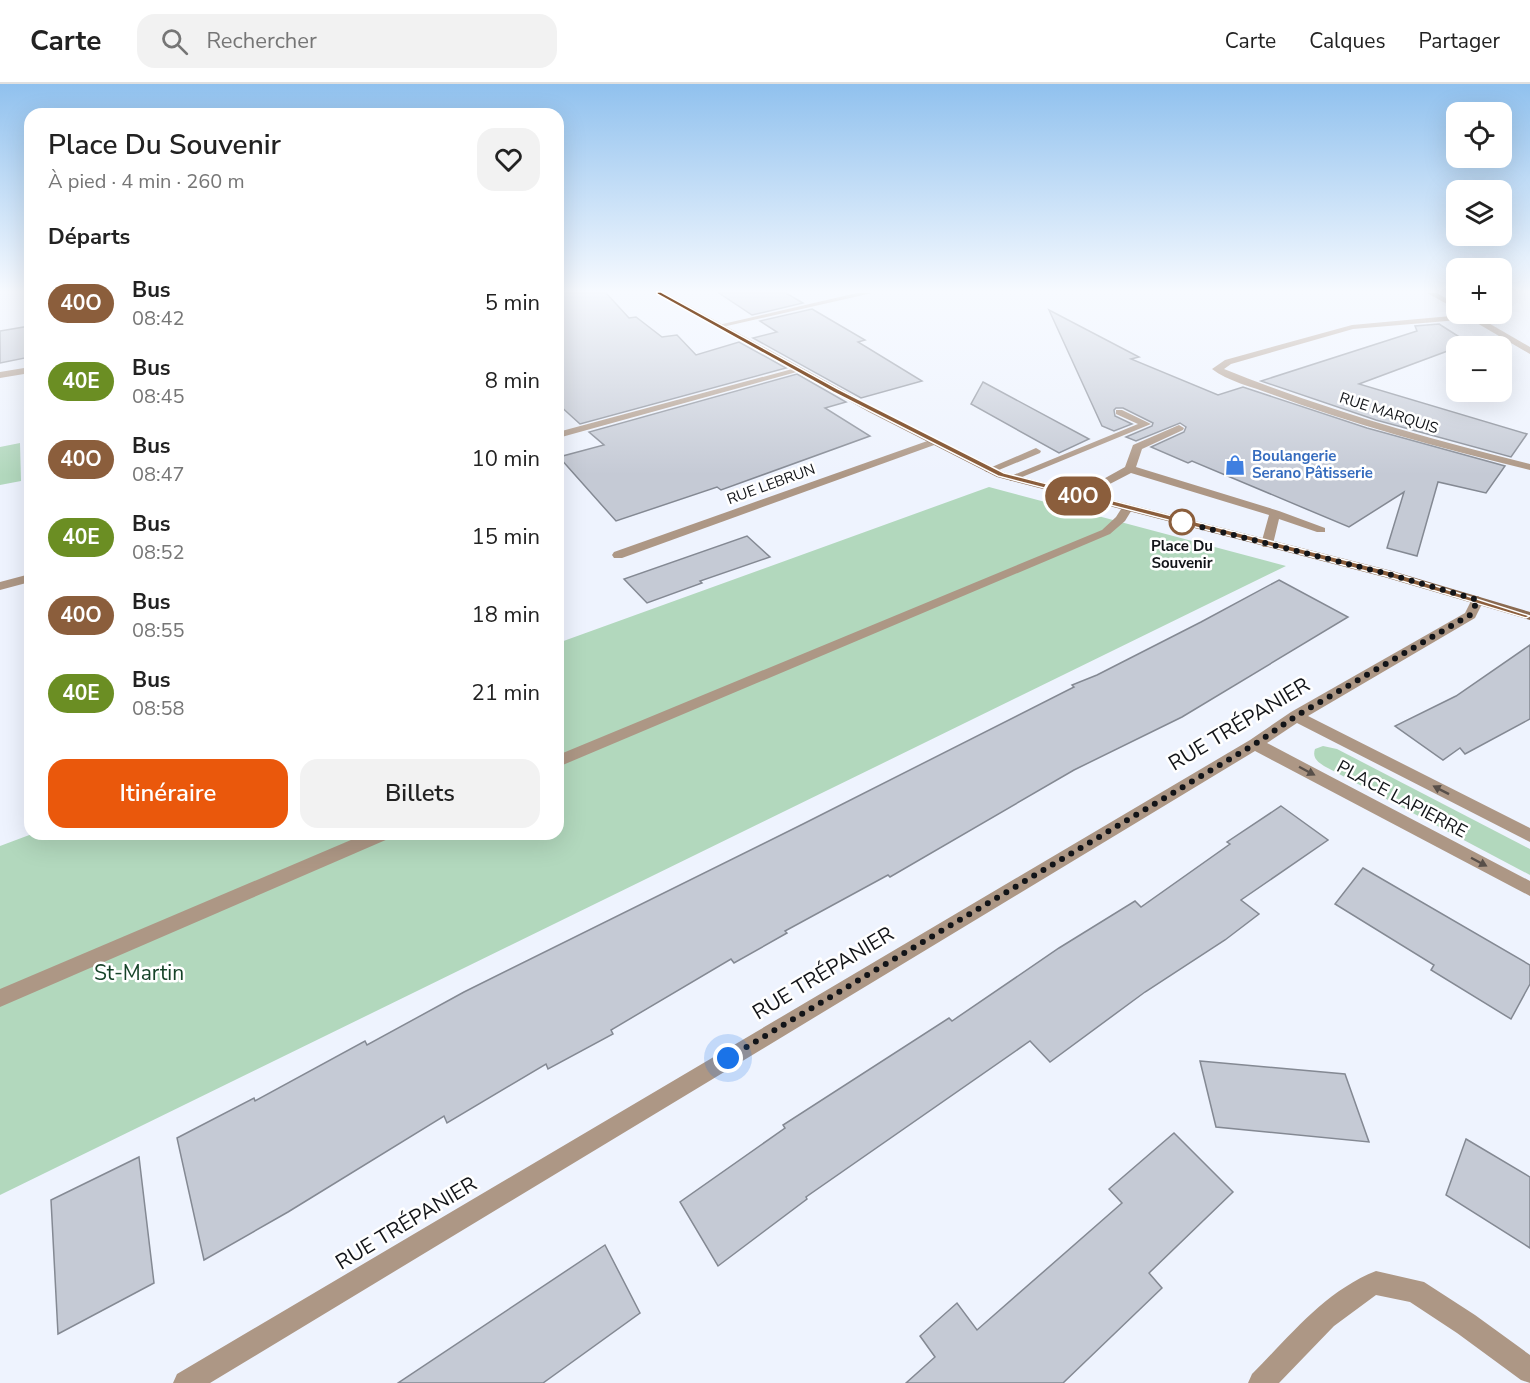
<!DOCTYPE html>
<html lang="fr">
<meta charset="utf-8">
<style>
body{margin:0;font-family:"Nunito Sans",sans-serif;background:#f2f2f2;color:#222;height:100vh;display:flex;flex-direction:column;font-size:22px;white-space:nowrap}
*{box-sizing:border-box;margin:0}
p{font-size:20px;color:#767676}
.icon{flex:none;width:33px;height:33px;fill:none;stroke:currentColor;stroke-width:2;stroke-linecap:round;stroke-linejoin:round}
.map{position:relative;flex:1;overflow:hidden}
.panel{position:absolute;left:24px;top:24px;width:540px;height:732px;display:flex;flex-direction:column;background:#fff;border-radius:18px;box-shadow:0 6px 24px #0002}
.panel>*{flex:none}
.badge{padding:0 12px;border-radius:20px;font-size:21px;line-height:39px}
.buttons{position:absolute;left:1446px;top:18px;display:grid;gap:12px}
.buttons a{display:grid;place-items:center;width:66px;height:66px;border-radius:12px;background:#fff;box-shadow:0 6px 24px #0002;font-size:30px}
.you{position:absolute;width:30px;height:30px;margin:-15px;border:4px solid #fff;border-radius:50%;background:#1a73e8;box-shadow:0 0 0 9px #1a73e833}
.map>.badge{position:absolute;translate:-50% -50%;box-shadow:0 0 0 3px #fff}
h2{padding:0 24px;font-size:22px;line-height:54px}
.round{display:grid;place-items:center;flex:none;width:63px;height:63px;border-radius:18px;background:#f2f2f2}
.head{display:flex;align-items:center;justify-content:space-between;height:102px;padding:0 24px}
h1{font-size:28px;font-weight:600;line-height:45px}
.button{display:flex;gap:12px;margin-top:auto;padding:12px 24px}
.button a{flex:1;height:69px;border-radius:18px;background:#ea580c;color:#fff;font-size:24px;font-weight:600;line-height:69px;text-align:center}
.button a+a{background:#f2f2f2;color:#222}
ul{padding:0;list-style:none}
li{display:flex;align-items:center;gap:18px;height:78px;padding:0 24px}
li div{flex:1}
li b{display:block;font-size:22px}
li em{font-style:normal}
li .badge{min-width:66px;font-weight:700;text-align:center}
header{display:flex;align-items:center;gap:36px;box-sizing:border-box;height:84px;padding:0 30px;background:#fff;border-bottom:2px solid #e0e0e0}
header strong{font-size:28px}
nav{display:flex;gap:33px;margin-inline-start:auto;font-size:21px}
.search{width:420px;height:54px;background:#f2f2f2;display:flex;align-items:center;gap:15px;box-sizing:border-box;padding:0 21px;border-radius:18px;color:#767676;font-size:22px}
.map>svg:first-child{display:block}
</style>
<header>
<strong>Carte</strong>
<div class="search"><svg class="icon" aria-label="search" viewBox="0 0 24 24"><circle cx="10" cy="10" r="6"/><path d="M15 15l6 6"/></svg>Rechercher</div>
<nav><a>Carte</a><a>Calques</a><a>Partager</a></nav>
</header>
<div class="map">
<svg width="1530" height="1299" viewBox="0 0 1530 1299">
<rect width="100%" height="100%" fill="#eef3fe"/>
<g fill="#b2d8bd">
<path d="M 20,359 L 21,397 L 0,401 L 0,363 Z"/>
<path d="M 989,403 L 1286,482 L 0,1111 L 0,762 L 32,750 L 558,750 L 558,559 Z"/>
<path d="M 1323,662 L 1337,665 L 1530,765 L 1530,791 L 1324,682 C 1318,678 1312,674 1315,665 Z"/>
</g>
<g fill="#c5cad5" stroke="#848993" stroke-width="1.5">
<path d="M 558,209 L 606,209 L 629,234 L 636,233 L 662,253 L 677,251 L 696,271 L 739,258 L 786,284 L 580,340 L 558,320 Z"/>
<path d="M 719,209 L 786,209 L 803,219 L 752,231 Z"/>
<path d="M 812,225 L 865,256 L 858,258 L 922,297 L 861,314 L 753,254 L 777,248 L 760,237 Z"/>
<path d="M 1049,226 L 1139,273 L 1131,275 L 1218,311 L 1243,303 L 1367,344 L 1505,382 L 1486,409 L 1438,398 L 1417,472 L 1387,464 L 1404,408 L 1349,443 L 1192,377 L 1188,379 L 1151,363 L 1184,348 L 1186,343 L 1180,339 L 1136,357 L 1126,353 L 1152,342 L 1153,339 L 1123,324 L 1116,324 L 1114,326 L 1115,332 L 1132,340 L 1114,347 L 1102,342 Z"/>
<path d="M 1439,240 L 1469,259 L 1359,300 L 1527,350 L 1511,373 L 1376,336 L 1261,297 L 1417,247 L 1415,242 Z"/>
<path d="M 30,242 L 30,273 L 0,279 L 0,247 Z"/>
<path d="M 797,290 L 846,318 L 825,324 L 870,352 L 721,406 L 717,403 L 616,437 L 559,373 L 604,361 L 589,348 Z"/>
<path d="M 983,298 L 1089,355 L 1059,369 L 971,320 Z"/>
<path d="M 747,452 L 770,473 L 700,497 L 702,499 L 647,519 L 624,495 Z"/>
<path d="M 1279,496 L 1348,533 L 1182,633 L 1074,686 L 890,793 L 888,791 L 785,847 L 787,849 L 734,879 L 731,875 L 611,946 L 613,950 L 548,985 L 546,980 L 447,1039 L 444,1032 L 288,1128 L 204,1176 L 177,1054 L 254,1014 L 255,1017 L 365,957 L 367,961 L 464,908 L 803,740 L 1074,603 L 1072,601 L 1097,591 L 1201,538 Z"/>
<path d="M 1530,561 L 1530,635 L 1465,670 L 1460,664 L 1443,676 L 1395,642 L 1456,612 Z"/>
<path d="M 1281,722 L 1328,756 L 1241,816 L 1259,830 L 1225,856 L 1145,908 L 1050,978 L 1030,957 L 806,1113 L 807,1115 L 718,1182 L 680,1118 L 785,1044 L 783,1041 L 949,934 L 952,937 L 1059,864 L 1135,817 L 1141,823 L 1230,760 L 1227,758 Z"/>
<path d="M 1363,784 L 1530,881 L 1530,900 L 1511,935 L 1431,886 L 1434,881 L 1335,820 Z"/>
<path d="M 1200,977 L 1345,990 L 1369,1058 L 1216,1043 Z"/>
<path d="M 1174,1049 L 1233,1108 L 1149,1189 L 1162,1204 L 1063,1299 L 906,1299 L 935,1273 L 920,1252 L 957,1219 L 977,1246 L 1122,1119 L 1109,1105 Z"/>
<path d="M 1466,1055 L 1530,1093 L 1530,1164 L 1446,1111 Z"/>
<path d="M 139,1073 L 154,1199 L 58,1250 L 51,1116 Z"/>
<path d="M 605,1161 L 640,1229 L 543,1299 L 398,1299 Z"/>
</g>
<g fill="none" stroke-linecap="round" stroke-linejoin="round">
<g fill="#ad9785" fill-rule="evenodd">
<path d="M 1116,326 L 1122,326 L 1151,340 L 1015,396 L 1011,397 L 1006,394 L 1138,340 L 1116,330 Z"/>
<path d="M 1179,341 L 1184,344 L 1183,346 L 1142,365 L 1136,383 L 1279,427 L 1325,444 L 1325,448 L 1317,448 L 1279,435 L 1273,460 L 1271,463 L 1263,463 L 1261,460 L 1269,431 L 1131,389 L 1106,402 L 1094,417 L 1086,417 L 1084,415 L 1098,398 L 1125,383 L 1133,361 Z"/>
<path d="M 1036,364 L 1041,367 L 1040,369 L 994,388 L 986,388 L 985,386 Z"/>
<path d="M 1127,421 L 1133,424 L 1125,437 L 1110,450 L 558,683 L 558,671 L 1102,446 L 1116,433 L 1123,422 Z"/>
<path d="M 365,750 L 390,750 L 388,755 L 0,923 L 0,905 Z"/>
</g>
<g fill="#ad9785" fill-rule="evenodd">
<path d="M 857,209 L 872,209 L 718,244 L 714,242 Z"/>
<path d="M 1427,209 L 1437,209 L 1456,220 L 1456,225 Z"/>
<path d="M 1473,230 L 1530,263 L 1530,270 L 1470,235 L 1353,245 L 1231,280 L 1224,285 C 1323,325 1426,354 1530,380 L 1530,386 C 1443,365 1356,341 1271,310 C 1253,303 1227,297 1212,285 L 1225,276 L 1352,241 Z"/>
<path d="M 30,283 L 30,289 L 0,294 L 0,288 Z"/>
<path d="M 796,284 L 804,286 L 558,354 L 558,348 Z"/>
<path d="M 933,355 L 937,356 L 937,360 L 622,474 L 614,474 L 612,471 L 614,468 Z"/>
<path d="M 30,490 L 30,498 L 0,506 L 0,498 Z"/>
<path d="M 1478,512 L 1484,516 L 1475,534 L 1308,632 L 1530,744 L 1530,758 L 1297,639 L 1267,659 L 1530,797 L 1530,812 L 1255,667 L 210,1299 L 173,1299 L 177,1290 L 1250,656 L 1291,628 L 1465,529 L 1473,513 Z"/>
<path d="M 1376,1187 L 1424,1198 L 1475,1231 L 1530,1271 L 1530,1299 L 1521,1296 L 1457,1249 L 1410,1218 L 1376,1211 L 1334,1242 L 1279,1299 L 1248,1299 L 1252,1290 C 1290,1252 1325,1207 1376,1187 Z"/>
</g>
<path fill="#8a6a51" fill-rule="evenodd" d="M 655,209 L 665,209 L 875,324 L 1005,389 L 1392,487 L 1530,528 L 1530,536 L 1384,493 L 997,393 L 869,328 Z"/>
</g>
<defs><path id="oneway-solid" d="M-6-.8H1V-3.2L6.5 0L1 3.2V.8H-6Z" transform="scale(1.5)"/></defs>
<g fill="#584f49">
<use href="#oneway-solid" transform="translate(1307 687) rotate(28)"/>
<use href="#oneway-solid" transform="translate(1441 706) rotate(-153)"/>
<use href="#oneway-solid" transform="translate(1479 778) rotate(28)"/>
</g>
<linearGradient id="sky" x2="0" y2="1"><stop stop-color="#90c1ee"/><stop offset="0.53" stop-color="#f7faff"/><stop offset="1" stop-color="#f7faff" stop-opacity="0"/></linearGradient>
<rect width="1530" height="391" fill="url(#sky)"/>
<path fill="#8b5e3c" stroke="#fff" stroke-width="1.5" d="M 657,208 L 661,208 L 838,305 L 1004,389 L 1392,488 L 1530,532 L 1526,534 L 1385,492 L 998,392 L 833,308 L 657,210 Z"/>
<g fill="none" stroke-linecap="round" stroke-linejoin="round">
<path stroke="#121418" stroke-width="6" stroke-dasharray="0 10.8" d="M 728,974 L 1255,660 L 1296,632 L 1470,531 L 1478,516 L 1388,490 L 1182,438"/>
</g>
<defs>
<g id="shop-bare" transform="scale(1.62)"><path d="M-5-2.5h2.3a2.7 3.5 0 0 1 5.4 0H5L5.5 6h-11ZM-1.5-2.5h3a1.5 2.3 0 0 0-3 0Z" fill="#3f7fe0" stroke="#fff" stroke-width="2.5" paint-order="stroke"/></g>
</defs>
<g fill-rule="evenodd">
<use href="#shop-bare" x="1235" y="381"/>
</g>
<circle fill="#fff" stroke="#8b5e3c" stroke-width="3" cx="1182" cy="438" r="12"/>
<g text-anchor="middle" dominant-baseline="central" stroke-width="5" stroke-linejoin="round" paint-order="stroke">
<g font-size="15" fill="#121418" stroke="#fff">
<text transform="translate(1389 329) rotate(18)">RUE MARQUIS</text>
<text transform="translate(771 400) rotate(-20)">RUE LEBRUN</text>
</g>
<g font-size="15" font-weight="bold" fill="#366cbe" stroke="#fff" text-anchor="start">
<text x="1252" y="372">Boulangerie<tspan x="1252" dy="17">Serano Pâtisserie</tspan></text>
</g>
<g font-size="15" font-weight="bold" fill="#121418" stroke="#fff">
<text x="1182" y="462">Place Du<tspan x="1182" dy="17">Souvenir</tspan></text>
</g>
<g font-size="18" fill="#121418" stroke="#fff">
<text transform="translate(1402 715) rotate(28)">PLACE LAPIERRE</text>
</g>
<g font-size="21" fill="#121418" stroke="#fff">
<text transform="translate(1239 640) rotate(-31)">RUE TRÉPANIER</text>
<text transform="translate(823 889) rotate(-31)">RUE TRÉPANIER</text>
<text transform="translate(406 1139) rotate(-31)">RUE TRÉPANIER</text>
</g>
<g font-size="21" fill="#174329" stroke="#fff">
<text x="139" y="889">St-Martin</text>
</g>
</g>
</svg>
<div class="buttons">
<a><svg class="icon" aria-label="locate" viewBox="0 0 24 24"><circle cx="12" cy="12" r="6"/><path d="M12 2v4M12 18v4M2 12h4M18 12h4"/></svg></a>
<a><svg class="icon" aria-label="layers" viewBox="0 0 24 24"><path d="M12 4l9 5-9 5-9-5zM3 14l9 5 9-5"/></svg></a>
<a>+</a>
<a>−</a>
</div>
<div class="you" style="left:728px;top:974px"></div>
<b class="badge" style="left:1078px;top:412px;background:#8b5e3c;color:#fff">40O</b>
<section class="panel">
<div class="head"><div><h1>Place Du Souvenir</h1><p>À pied · 4 min · 260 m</p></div><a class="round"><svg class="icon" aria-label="heart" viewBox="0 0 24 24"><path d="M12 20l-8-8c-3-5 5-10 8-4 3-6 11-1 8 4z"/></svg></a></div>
<h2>Départs</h2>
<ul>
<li><span class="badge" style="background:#8b5e3c;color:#fff">40O</span><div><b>Bus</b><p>08:42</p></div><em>5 min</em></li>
<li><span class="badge" style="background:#6b8e23;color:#fff">40E</span><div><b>Bus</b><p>08:45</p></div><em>8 min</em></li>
<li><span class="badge" style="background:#8b5e3c;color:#fff">40O</span><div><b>Bus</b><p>08:47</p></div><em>10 min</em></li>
<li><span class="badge" style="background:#6b8e23;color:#fff">40E</span><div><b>Bus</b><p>08:52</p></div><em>15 min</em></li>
<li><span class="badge" style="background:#8b5e3c;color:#fff">40O</span><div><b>Bus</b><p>08:55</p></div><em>18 min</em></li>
<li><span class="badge" style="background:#6b8e23;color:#fff">40E</span><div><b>Bus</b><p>08:58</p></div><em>21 min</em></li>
</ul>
<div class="button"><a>Itinéraire</a><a>Billets</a></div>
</section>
</div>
